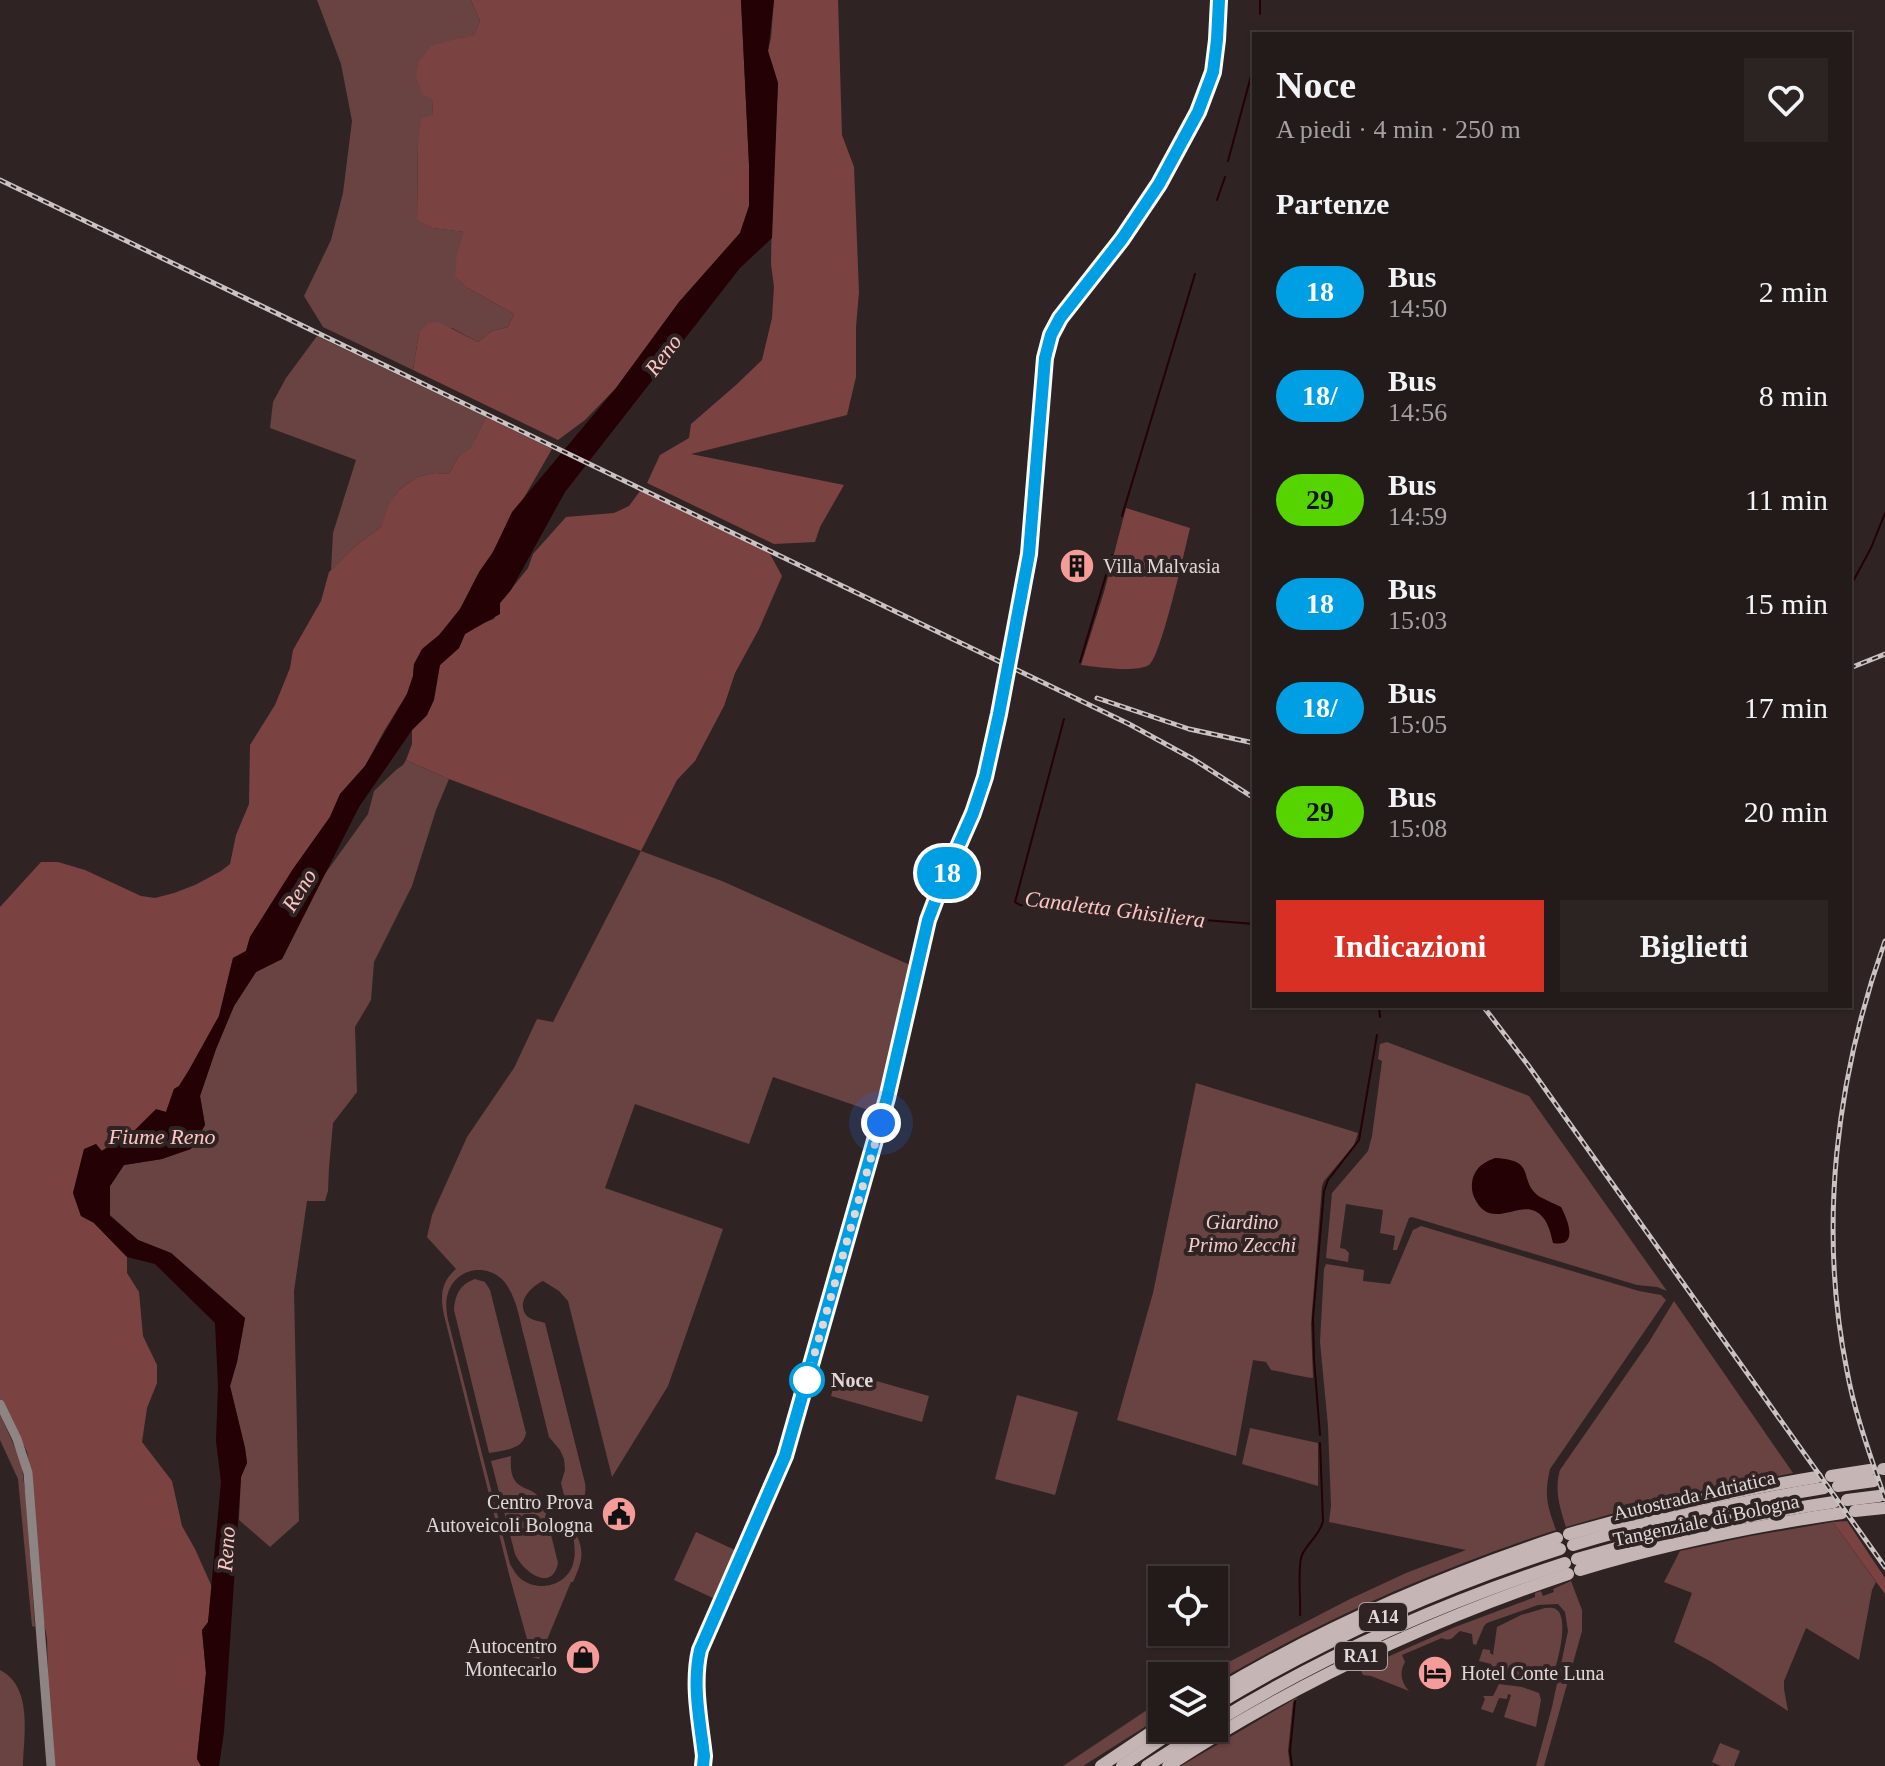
<!DOCTYPE html>
<html lang="it">
<meta charset="utf-8">
<style>
body{margin:0;font-family:Georgia,serif;background:#2b2423;color:#f1f3f6;height:100vh;display:flex;flex-direction:column;font-size:30px;white-space:nowrap}
*{box-sizing:border-box;margin:0}
p{font-size:26px;color:#a3a1a2}
.icon{flex:none;width:44px;height:44px;fill:none;stroke:currentColor;stroke-width:2;stroke-linecap:round;stroke-linejoin:round}
.map{position:relative;flex:1;overflow:hidden}
.side{position:absolute;left:1252px;top:32px;width:600px;height:976px;display:flex;flex-direction:column;background:#231b1a;border-radius:0px;box-shadow:0 2px 6px #0004,0 0 0 2px #403939}
.side>*{flex:none}
.badge{padding:0 16px;border-radius:26px;font-size:28px;line-height:52px}
.fabs{position:absolute;left:1148px;top:1566px;display:grid;gap:16px}
.fabs a{display:grid;place-items:center;width:80px;height:80px;border-radius:0px;background:#231b1a;box-shadow:0 2px 6px #0004,0 0 0 2px #403939;font-size:40px}
.you{position:absolute;width:40px;height:40px;margin:-20px;border:6px solid #fff;border-radius:50%;background:#1a73e8;box-shadow:0 0 0 12px #1a73e833}
.map>.badge{position:absolute;translate:-50% -50%;box-shadow:0 0 0 4px #fff}
h2{padding:0 24px;font-size:30px;line-height:72px}
.round{display:grid;place-items:center;flex:none;width:84px;height:84px;border-radius:0px;background:#2b2423}
.headline{display:flex;align-items:center;justify-content:space-between;height:136px;padding:0 24px}
h1{font-size:38px;font-weight:700;line-height:60px}
.primary-button{display:flex;gap:16px;margin-top:auto;padding:16px 24px}
.primary-button a{flex:1;height:92px;border-radius:0px;background:#d93025;color:#fff;font-size:32px;font-weight:700;line-height:92px;text-align:center}
.primary-button a+a{background:#2b2423;color:#f1f3f6}
ul{padding:0;list-style:none}
li{display:flex;align-items:center;gap:24px;height:104px;padding:0 24px}
li div{flex:1}
li b{display:block;font-size:30px}
li em{font-style:normal}
li .badge{min-width:88px;font-weight:700;text-align:center}
.map>svg:first-child{display:block}
</style>
<div class="map">
<svg width="1885" height="1766" viewBox="0 0 1885 1766">
<rect width="100%" height="100%" fill="#2f2423"/>
<g fill="#694242">
<path d="M 317,0 L 471,0 L 480,21 L 474,37 L 459,38 L 432,99 L 433,115 L 418,141 L 417,219 L 432,228 L 465,232 L 457,252 L 468,288 L 514,314 L 508,327 L 492,331 L 478,342 L 452,328 L 419,333 L 413,370 L 323,327 L 304,296 L 331,240 L 343,193 L 352,121 L 341,64 Z"/>
<path d="M 317,336 L 486,417 L 471,449 L 458,457 L 449,474 L 435,473 L 417,477 L 400,489 L 388,507 L 381,527 L 355,546 L 331,570 L 333,533 L 356,460 L 270,428 L 273,402 L 286,378 Z"/>
<path d="M 406,760 L 449,779 L 436,810 L 412,886 L 374,962 L 371,1000 L 355,1027 L 357,1092 L 333,1123 L 329,1168 L 328,1191 L 325,1201 L 307,1201 L 294,1291 L 299,1521 L 270,1547 L 239,1520 L 241,1477 L 247,1462 L 245,1448 L 230,1386 L 237,1362 L 245,1318 L 171,1253 L 138,1240 L 110,1215 L 110,1186 L 124,1165 L 162,1159 L 191,1148 L 205,1125 L 200,1096 L 216,1049 L 234,1006 L 256,972 L 282,959 L 322,878 L 368,814 L 374,791 L 396,770 L 403,765 Z"/>
<path d="M 641,851 L 722,881 L 910,965 L 895,1038 L 874,1112 L 773,1077 L 749,1144 L 635,1104 L 605,1188 L 723,1229 L 668,1386 L 612,1477 L 568,1301 L 559,1291 L 543,1281 C 532,1286 516,1301 526,1315 C 530,1320 539,1321 545,1323 L 585,1483 C 587,1497 582,1508 568,1511 L 561,1483 L 565,1470 L 564,1459 L 560,1450 L 549,1437 C 541,1405 533,1372 525,1340 C 520,1323 518,1303 508,1287 C 495,1264 460,1264 449,1290 C 445,1300 446,1310 448,1320 L 510,1564 C 513,1569 516,1575 521,1579 C 539,1593 567,1585 573,1564 C 577,1551 573,1538 572,1526 C 585,1550 584,1557 573,1582 L 571,1582 L 539,1659 L 532,1657 L 510,1578 L 444,1315 C 440,1296 441,1282 456,1269 L 427,1237 L 432,1215 L 467,1137 L 514,1068 L 537,1019 L 553,1022 Z"/>
<path d="M 1387,1042 L 1529,1096 L 1667,1291 L 1657,1287 L 1637,1285 L 1412,1217 L 1409,1218 L 1397,1250 L 1393,1250 L 1395,1236 L 1380,1233 L 1383,1210 L 1346,1204 L 1340,1248 L 1345,1249 L 1349,1253 L 1348,1262 L 1326,1258 L 1332,1193 L 1368,1151 L 1372,1136 L 1382,1061 L 1378,1059 L 1380,1044 Z"/>
<path d="M 1196,1083 L 1358,1133 L 1354,1145 L 1324,1181 L 1322,1186 L 1311,1324 L 1313,1378 C 1301,1377 1285,1372 1271,1370 L 1266,1362 L 1253,1360 L 1236,1456 L 1117,1420 L 1153,1293 Z"/>
<path d="M 1421,1226 L 1639,1291 L 1661,1295 L 1666,1300 L 1550,1469 C 1544,1495 1547,1505 1556,1530 C 1436,1569 1322,1620 1214,1683 L 1214,1676 L 1202,1676 L 1350,1599 L 1406,1573 L 1466,1550 L 1329,1522 L 1331,1506 L 1328,1426 L 1320,1342 L 1324,1269 L 1326,1264 L 1364,1270 L 1363,1281 L 1390,1284 L 1413,1230 Z"/>
<path d="M 475,1279 L 485,1282 L 490,1290 L 526,1433 C 523,1450 504,1450 489,1453 L 454,1310 C 455,1295 460,1284 475,1279 Z"/>
<path d="M 1674,1301 L 1793,1473 L 1674,1496 L 1566,1527 C 1560,1508 1554,1490 1560,1470 L 1649,1342 Z"/>
<path d="M 838,1370 L 929,1396 L 922,1422 L 831,1396 Z"/>
<path d="M 1017,1395 L 1078,1412 L 1055,1495 L 995,1479 Z"/>
<path d="M 0,1414 L 21,1461 L 26,1498 L 35,1627 L 32,1626 L 18,1479 L 0,1440 Z"/>
<path d="M 1250,1428 L 1318,1443 L 1318,1486 L 1242,1464 Z"/>
<path d="M 511,1456 C 508,1496 531,1481 543,1502 L 558,1563 C 552,1593 523,1572 515,1554 L 491,1461 Z"/>
<path d="M 1833,1522 L 1876,1582 L 1872,1590 L 1859,1660 L 1806,1628 L 1784,1681 L 1784,1689 L 1788,1711 L 1710,1661 L 1674,1642 L 1692,1593 L 1664,1582 L 1680,1551 L 1751,1536 Z"/>
<path d="M 696,1532 L 735,1550 L 713,1598 L 674,1580 Z"/>
<path d="M 1571,1581 L 1582,1610 L 1582,1631 L 1544,1766 L 1536,1766 L 1552,1707 L 1568,1631 L 1565,1612 L 1558,1604 L 1538,1605 L 1487,1623 L 1484,1626 L 1476,1645 L 1473,1644 L 1472,1634 L 1460,1631 C 1454,1635 1452,1643 1442,1638 L 1402,1655 L 1405,1662 C 1399,1673 1401,1682 1409,1691 L 1371,1676 L 1363,1675 L 1359,1666 L 1374,1659 L 1376,1662 L 1455,1627 L 1535,1597 L 1535,1593 L 1541,1591 L 1543,1596 L 1554,1592 L 1553,1589 Z"/>
<path d="M 1545,1608 C 1550,1608 1553,1607 1557,1610 C 1570,1620 1556,1672 1549,1684 L 1492,1670 L 1491,1664 L 1479,1661 L 1483,1649 L 1490,1650 L 1490,1653 L 1493,1655 L 1497,1627 L 1521,1615 Z"/>
<path d="M 0,1670 C 33,1687 24,1735 23,1766 L 0,1766 Z"/>
<path d="M 1499,1684 L 1522,1687 L 1539,1693 L 1541,1700 L 1536,1727 L 1504,1717 L 1511,1695 L 1508,1694 L 1507,1699 L 1499,1698 L 1493,1713 L 1481,1709 L 1485,1699 L 1483,1696 L 1493,1696 Z"/>
<path d="M 1298,1697 L 1293,1702 L 1288,1751 L 1290,1766 L 1181,1766 Z"/>
<path d="M 1162,1700 L 1162,1716 L 1083,1766 L 1063,1766 Z"/>
<path d="M 1720,1743 L 1740,1751 L 1734,1766 L 1721,1766 L 1712,1762 Z"/>
</g>
<g fill="#7b4242">
<path d="M 471,0 L 741,0 L 749,164 L 749,206 L 740,233 L 679,302 L 616,388 L 585,420 L 558,440 L 413,370 L 419,333 L 428,323 L 439,322 L 478,342 L 492,331 L 508,327 L 514,314 L 468,288 L 455,275 L 457,252 L 464,232 L 432,228 L 417,220 L 418,141 L 421,118 L 433,115 L 432,99 L 422,94 L 416,75 L 419,62 L 431,46 L 459,38 L 474,36 L 480,21 Z"/>
<path d="M 774,0 L 838,0 L 842,135 L 854,167 L 859,292 L 856,327 L 856,377 L 847,415 L 691,454 L 844,485 L 820,527 L 815,542 L 774,544 L 647,483 L 660,455 L 689,438 L 691,424 L 736,385 L 762,360 L 772,318 L 774,287 L 771,264 L 772,202 L 778,83 L 768,51 L 771,38 Z"/>
<path d="M 486,417 L 552,449 L 460,609 L 448,627 L 414,664 L 413,676 L 407,694 L 384,731 L 365,766 L 340,794 L 330,817 L 293,869 L 250,937 L 246,951 L 233,958 L 219,1016 L 189,1070 L 179,1086 L 174,1089 L 166,1112 L 156,1110 L 134,1131 L 101,1151 L 96,1144 L 84,1150 L 73,1193 L 81,1216 L 93,1222 L 127,1257 L 127,1273 L 139,1292 L 143,1336 L 157,1365 L 157,1383 L 147,1408 L 142,1442 L 172,1481 L 182,1526 L 195,1549 L 212,1587 L 208,1623 L 202,1630 L 206,1673 L 197,1758 L 201,1766 L 55,1766 L 48,1682 L 47,1638 L 43,1618 L 33,1488 L 27,1452 L 0,1398 L 0,907 L 41,862 L 58,862 L 85,870 L 141,896 L 155,898 L 174,893 L 195,885 L 221,871 L 230,864 L 236,835 L 249,804 L 250,745 L 275,705 L 290,668 L 293,650 L 321,601 L 329,572 L 355,546 L 381,527 L 388,506 L 400,489 L 417,477 L 435,473 L 449,474 L 458,457 L 471,448 Z"/>
<path d="M 640,491 L 770,554 L 782,576 L 759,629 L 735,673 L 724,706 L 695,761 L 677,780 L 641,851 L 449,779 L 406,760 L 412,744 L 412,730 L 427,715 L 440,665 L 459,648 L 465,634 L 481,624 L 494,619 L 500,603 L 528,568 L 533,554 L 566,517 L 614,513 L 629,506 Z"/>
<path d="M 1126,508 L 1190,528 C 1185,549 1161,657 1149,665 C 1135,673 1097,667 1081,665 L 1104,592 Z"/>
<path d="M 1847,1521 L 1885,1578 L 1885,1594 L 1833,1522 Z"/>
</g>
<g fill="#240104">
<path d="M 741,0 L 774,0 L 768,51 L 778,83 L 772,238 L 740,268 L 565,492 L 511,590 L 500,603 L 500,614 L 465,634 L 459,648 L 440,665 L 434,700 L 427,715 L 412,730 L 359,807 L 282,959 L 256,972 L 234,1006 L 216,1049 L 200,1096 L 205,1125 L 191,1149 L 162,1159 L 124,1165 L 110,1186 L 110,1216 L 138,1240 L 171,1253 L 245,1318 L 237,1362 L 230,1386 L 245,1448 L 247,1463 L 241,1477 L 224,1732 L 219,1766 L 201,1766 L 197,1759 L 206,1673 L 202,1630 L 208,1622 L 221,1482 L 216,1441 L 218,1386 L 215,1323 L 155,1264 L 127,1257 L 94,1223 L 81,1216 L 73,1193 L 84,1149 L 96,1144 L 102,1151 L 134,1131 L 156,1109 L 166,1112 L 174,1089 L 179,1086 L 189,1070 L 219,1016 L 233,958 L 246,951 L 250,937 L 293,869 L 330,817 L 340,794 L 365,766 L 407,694 L 413,676 L 414,664 L 422,649 L 439,635 L 460,609 L 479,572 L 493,552 L 512,512 L 616,388 L 679,302 L 740,233 L 749,206 L 749,165 Z"/>
<path d="M 1495,1158 C 1537,1160 1518,1178 1537,1195 C 1541,1198 1555,1204 1561,1207 C 1568,1220 1579,1248 1553,1243 C 1550,1230 1547,1217 1535,1211 C 1517,1202 1489,1231 1474,1197 C 1471,1190 1471,1180 1475,1173 C 1479,1165 1487,1161 1495,1158 Z"/>
</g>
<g fill="none" stroke-linecap="round" stroke-linejoin="round">
<g stroke="#240104" stroke-width="2">
<path d="M 1260,0 L 1260,14"/>
<path d="M 1228,161 L 1254,65"/>
<path d="M 1217,200 L 1225,177"/>
<path d="M 1122,516 L 1195,274"/>
<path d="M 1850,587 L 1871,548 L 1885,513"/>
<path d="M 1080,662 L 1112,555"/>
<path d="M 1064,719 L 1015,902 L 1020,905 L 1254,924"/>
<path d="M 1379,1006 L 1380,1017"/>
<path d="M 1320,1435 L 1314,1359 L 1313,1318 L 1324,1191 L 1328,1180 L 1359,1140 L 1377,1035"/>
<path d="M 1300,1615 C 1301,1601 1297,1566 1302,1555 C 1308,1542 1320,1535 1323,1521 L 1320,1443"/>
<path d="M 1292,1766 L 1290,1751 L 1295,1701"/>
</g>
<g stroke="#8e8484" stroke-width="9">
<path d="M 1010,656 L 1029,554 L 1043,378 L 1051,335 L 1060,318 L 1122,239 L 1159,184 L 1198,112 L 1213,72 L 1217,40 L 1219,0"/>
<path d="M 0,1404 L 17,1439 L 28,1473 L 51,1766"/>
<path d="M 706,1766 C 697,1720 690,1671 709,1627 L 785,1456 L 887,1098 L 902,1039 L 925,933 L 942,883 L 976,806 L 991,752 L 1008,668"/>
</g>
<g stroke="#c5b5b5" stroke-width="12">
<path d="M 1883,1469 L 1885,1469"/>
<path d="M 1831,1476 L 1870,1470"/>
<path d="M 1838,1486 L 1874,1481"/>
<path d="M 1847,1500 L 1879,1496"/>
<path d="M 1855,1511 L 1884,1508"/>
<path d="M 1569,1534 C 1651,1510 1733,1491 1817,1477"/>
<path d="M 1573,1545 C 1655,1520 1739,1502 1824,1488"/>
<path d="M 1577,1559 C 1662,1534 1747,1515 1834,1502"/>
<path d="M 1580,1570 C 1666,1544 1753,1526 1842,1513"/>
<path d="M 1214,1693 C 1322,1628 1437,1578 1557,1538"/>
<path d="M 1214,1706 C 1323,1640 1439,1588 1560,1549"/>
<path d="M 1214,1723 C 1324,1655 1442,1603 1565,1563"/>
<path d="M 1101,1766 L 1162,1725"/>
<path d="M 1122,1766 L 1178,1728"/>
<path d="M 1147,1766 L 1206,1728"/>
<path d="M 1168,1766 C 1293,1684 1426,1622 1568,1574"/>
</g>
<g stroke="#cbc3c3" stroke-width="5">
<g id="rail">
<path d="M 0,180 L 1129,724 L 1193,759 L 1254,798"/>
<path d="M 1850,668 L 1885,654"/>
<path d="M 1097,698 L 1189,729 L 1254,743"/>
<path d="M 1885,941 C 1836,1078 1818,1227 1847,1371 C 1855,1415 1871,1457 1885,1499"/>
<path d="M 1483,1006 L 1528,1065 L 1885,1567"/>
</g>
</g>
<use href="#rail" stroke="#2f2423" stroke-width="2" stroke-dasharray="6" stroke-linecap="butt"/>
</g>
<g fill="none" stroke-linecap="round" stroke-linejoin="round">
<g stroke="#fff" stroke-width="18">
<path id="line" d="M 703,1766 L 704,1756 C 700,1721 692,1684 700,1650 L 785,1456 L 887,1098 L 928,920 L 942,883 L 973,813 L 985,777 L 999,714 L 1029,554 L 1045,358 L 1051,335 L 1060,318 L 1122,239 L 1159,184 L 1198,112 L 1213,72 L 1217,40 L 1219,0"/>
</g>
<use href="#line" stroke="#009fe3" stroke-width="12"/>
<path stroke="#e0d8d8" stroke-width="8" stroke-dasharray="0 14.4" d="M 807,1380 L 881,1123"/>
</g>
<defs>
<g id="building-disc" transform="scale(1.8)"><circle r="9.5" fill="#f59b9a" stroke="#2f2423"/><path d="M-4-6H4V6H1V3H-1V6H-4ZM-2.5-4.3h1.7v1.8h-1.7ZM.8-4.3h1.7v1.8H.8ZM-2.5-1h1.7V.8h-1.7ZM.8-1h1.7V.8H.8Z" fill="#111"/></g>
<g id="civic-disc" transform="scale(1.8)"><circle r="9.5" fill="#f59b9a" stroke="#2f2423"/><path d="M-.6-6.5H3V-4.5H.6V-3L4-1V1h2V6H-6V1h2V-1L-.6-3ZM-1.2 2.5V6h2.4V2.5Z" fill="#111"/></g>
<g id="shop-disc" transform="scale(1.8)"><circle r="9.5" fill="#f59b9a" stroke="#2f2423"/><path d="M-5-2.5h2.3a2.7 3.5 0 0 1 5.4 0H5L5.5 6h-11ZM-1.5-2.5h3a1.5 2.3 0 0 0-3 0Z" fill="#111"/></g>
<g id="hotel-disc" transform="scale(1.8)"><circle r="9.5" fill="#f59b9a" stroke="#2f2423"/><path d="M-6-4.5h1.5V1H6V5H4.5V3h-9V5H-6ZM-4 0a1.8 1.8 0 1 1 3.6 0ZM.5 0V-2.5h3Q6-2.5 6 0Z" fill="#111"/></g>
</defs>
<g fill-rule="evenodd">
<use href="#building-disc" x="1077" y="566"/>
<use href="#civic-disc" x="619" y="1514"/>
<use href="#shop-disc" x="583" y="1657"/>
<use href="#hotel-disc" x="1435" y="1673"/>
</g>
<circle fill="#fff" stroke="#009fe3" stroke-width="4" cx="807" cy="1380" r="16"/>
<g text-anchor="middle" dominant-baseline="central" stroke-width="8" stroke-linejoin="round" paint-order="stroke">
<g fill="#2f2423" stroke="#aba2a2" stroke-width="2">
<rect x="1359" y="1603" width="48" height="28" rx="6"/>
<rect x="1335" y="1642" width="52" height="28" rx="6"/>
</g>
<g font-size="18" font-weight="bold" fill="#e0d8d8">
<text x="1383" y="1617">A14</text>
<text x="1361" y="1656">RA1</text>
</g>
<g font-size="20" fill="#e0d8d8" stroke="#2f2423" text-anchor="start">
<text x="1103" y="566">Villa Malvasia</text>
<text x="593" y="1502" text-anchor="end">Centro Prova<tspan x="593" dy="23">Autoveicoli Bologna</tspan></text>
<text x="557" y="1646" text-anchor="end">Autocentro<tspan x="557" dy="23">Montecarlo</tspan></text>
<text x="1461" y="1673">Hotel Conte Luna</text>
</g>
<g font-size="20" font-style="italic" fill="#f4cdcc" stroke="#2f2423">
<text x="1242" y="1222">Giardino<tspan x="1242" dy="23">Primo Zecchi</tspan></text>
</g>
<g font-size="20" font-weight="bold" fill="#e0d8d8" stroke="#2f2423" text-anchor="start">
<text x="831" y="1380">Noce</text>
</g>
<g font-size="20" fill="#e0d8d8" stroke="#2f2423">
<text transform="translate(1694 1495) rotate(-13)">Autostrada Adriatica</text>
<text transform="translate(1706 1520) rotate(-12)">Tangenziale di Bologna</text>
</g>
<g font-size="22" font-style="italic" fill="#fec5c3" stroke="#2f2423">
<text transform="translate(663 355) rotate(-53)">Reno</text>
<text transform="translate(299 890) rotate(-58)">Reno</text>
<text transform="translate(1115 909) rotate(7)">Canaletta Ghisiliera</text>
<text x="162" y="1136">Fiume Reno</text>
<text transform="translate(226 1549) rotate(-86)">Reno</text>
</g>
</g>
</svg>
<div class="fabs">
<a><svg class="icon" aria-label="locate" viewBox="0 0 24 24"><circle cx="12" cy="12" r="6"/><path d="M12 2v4M12 18v4M2 12h4M18 12h4"/></svg></a>
<a><svg class="icon" aria-label="layers" viewBox="0 0 24 24"><path d="M12 4l9 5-9 5-9-5zM3 14l9 5 9-5"/></svg></a>
</div>
<div class="you" style="left:881px;top:1123px"></div>
<b class="badge" style="left:947px;top:873px;background:#009fe3;color:#fff">18</b>
<section class="side">
<div class="headline"><div><h1>Noce</h1><p>A piedi · 4 min · 250 m</p></div><a class="round"><svg class="icon" aria-label="heart" viewBox="0 0 24 24"><path d="M12 20l-8-8c-3-5 5-10 8-4 3-6 11-1 8 4z"/></svg></a></div>
<h2>Partenze</h2>
<ul>
<li><span class="badge" style="background:#009fe3;color:#fff">18</span><div><b>Bus</b><p>14:50</p></div><em>2 min</em></li>
<li><span class="badge" style="background:#009fe3;color:#fff">18/</span><div><b>Bus</b><p>14:56</p></div><em>8 min</em></li>
<li><span class="badge" style="background:#55d400;color:#111">29</span><div><b>Bus</b><p>14:59</p></div><em>11 min</em></li>
<li><span class="badge" style="background:#009fe3;color:#fff">18</span><div><b>Bus</b><p>15:03</p></div><em>15 min</em></li>
<li><span class="badge" style="background:#009fe3;color:#fff">18/</span><div><b>Bus</b><p>15:05</p></div><em>17 min</em></li>
<li><span class="badge" style="background:#55d400;color:#111">29</span><div><b>Bus</b><p>15:08</p></div><em>20 min</em></li>
</ul>
<div class="primary-button"><a>Indicazioni</a><a>Biglietti</a></div>
</section>
</div>
